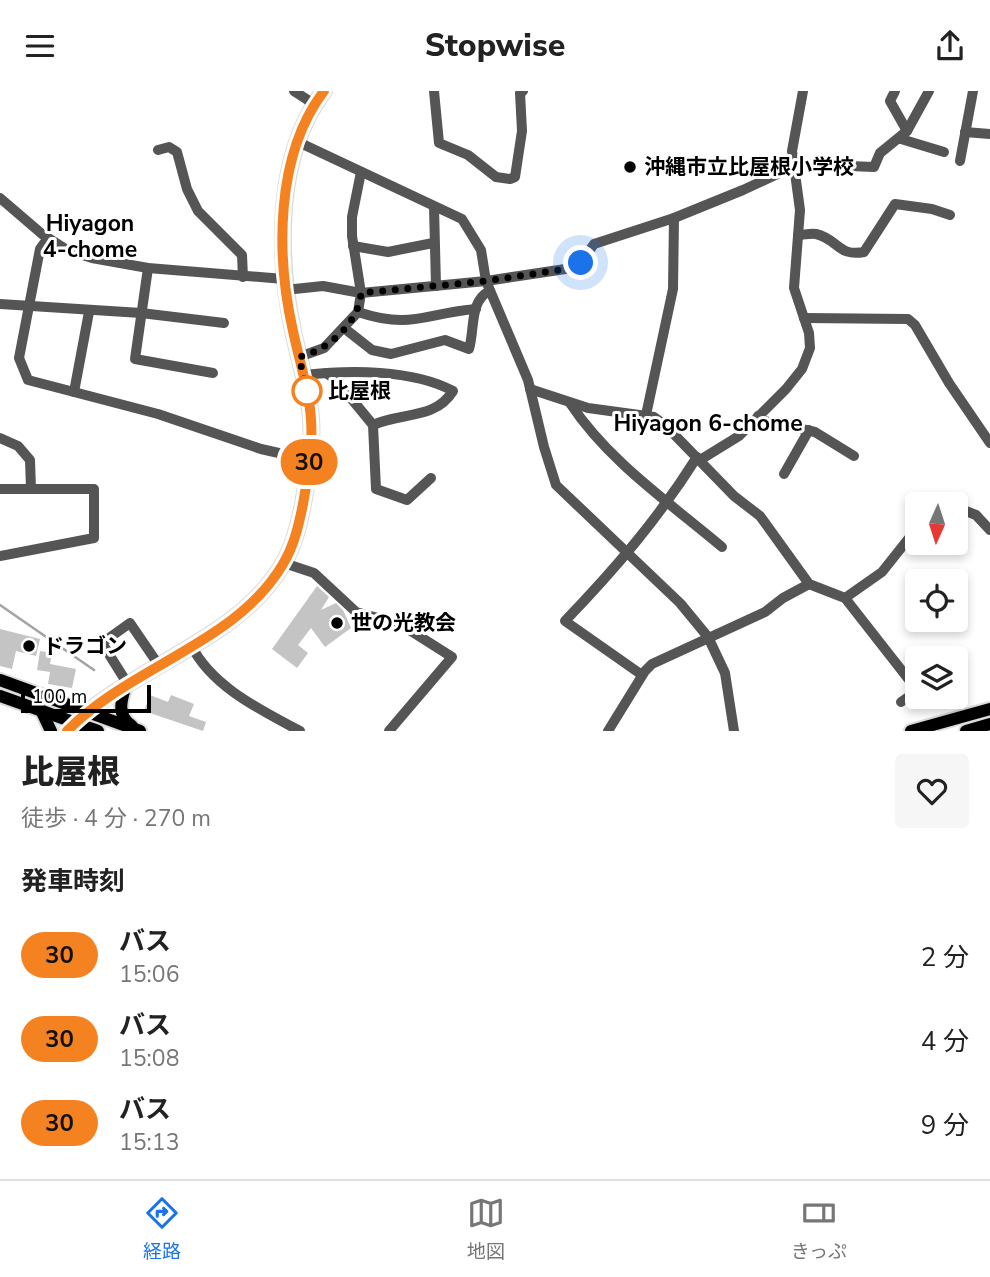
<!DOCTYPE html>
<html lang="ja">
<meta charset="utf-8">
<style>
body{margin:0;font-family:"Nunito Sans","Noto Sans JP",sans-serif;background:#f6f6f6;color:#222;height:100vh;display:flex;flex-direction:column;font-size:26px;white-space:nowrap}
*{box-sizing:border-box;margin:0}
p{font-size:23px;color:#767676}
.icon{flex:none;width:38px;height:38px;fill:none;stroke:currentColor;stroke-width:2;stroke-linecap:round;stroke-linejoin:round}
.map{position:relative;height:640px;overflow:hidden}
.drawer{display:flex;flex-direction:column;background:#fff;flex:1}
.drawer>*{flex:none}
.badge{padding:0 14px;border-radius:23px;font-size:24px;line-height:46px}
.needle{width:46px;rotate:183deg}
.tools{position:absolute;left:905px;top:401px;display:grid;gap:14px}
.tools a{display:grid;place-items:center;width:63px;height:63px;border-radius:7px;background:#fff;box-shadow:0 4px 10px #0003;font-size:35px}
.scale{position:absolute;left:21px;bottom:18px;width:130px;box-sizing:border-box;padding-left:7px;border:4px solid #000;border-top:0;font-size:19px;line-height:24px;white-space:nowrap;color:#000;-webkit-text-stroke:5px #fff;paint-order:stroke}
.you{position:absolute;width:35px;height:35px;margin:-18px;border:5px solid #fff;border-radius:50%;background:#1a73e8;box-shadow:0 0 0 10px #1a73e833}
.map>.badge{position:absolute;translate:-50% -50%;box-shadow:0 0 0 4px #fff}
h2{padding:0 21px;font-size:26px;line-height:63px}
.round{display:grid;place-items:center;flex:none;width:74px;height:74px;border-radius:7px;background:#f6f6f6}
.overview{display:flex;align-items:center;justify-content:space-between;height:119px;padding:0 21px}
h1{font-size:33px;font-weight:800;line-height:52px}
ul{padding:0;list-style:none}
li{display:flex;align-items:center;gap:21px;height:84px;padding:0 21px}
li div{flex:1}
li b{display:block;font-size:26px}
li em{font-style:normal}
li .badge{min-width:77px;font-weight:700;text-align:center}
header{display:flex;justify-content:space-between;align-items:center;height:91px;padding:0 21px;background:#fff;font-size:32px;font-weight:800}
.menu{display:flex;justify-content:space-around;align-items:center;height:98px;border-top:2px solid #e0e0e0;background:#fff;font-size:19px;color:#767676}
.menu a{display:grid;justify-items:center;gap:4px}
.menu .selected{color:#1a73e8}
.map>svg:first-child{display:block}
</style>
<header><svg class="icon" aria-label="menu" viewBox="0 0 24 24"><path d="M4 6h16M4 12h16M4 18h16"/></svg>Stopwise<svg class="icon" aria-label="share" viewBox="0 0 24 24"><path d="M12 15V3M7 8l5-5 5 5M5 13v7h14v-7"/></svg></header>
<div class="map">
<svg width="990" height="640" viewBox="0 0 990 640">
<rect width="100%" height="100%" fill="#fff"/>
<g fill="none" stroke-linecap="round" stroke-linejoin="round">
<path stroke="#a3a3a3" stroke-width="2.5" d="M 0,514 L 94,579"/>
</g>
<g fill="#c4c4c4">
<path d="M 317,495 L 329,506 L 321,519 L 336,512 L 343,519 L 351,537 L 325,556 L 311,537 L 298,554 L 308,562 L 297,577 L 272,558 Z"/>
<path d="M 0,538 L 40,548 L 36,565 L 16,560 L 12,578 L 0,575 Z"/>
<path d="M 40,560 L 52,562 L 50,573 L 76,578 L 72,597 L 48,593 L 50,581 L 37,579 Z"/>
<path d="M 150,604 L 168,611 L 171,604 L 194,613 L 189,625 L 206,631 L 203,640 L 144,620 Z"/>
</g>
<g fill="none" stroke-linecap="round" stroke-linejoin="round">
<g stroke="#dbdbdb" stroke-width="16">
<g id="major">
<path d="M 0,589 L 140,640"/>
<path d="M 127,592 C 121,608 116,624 132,635"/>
<path d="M 0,605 L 98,640"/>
<path d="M 41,619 L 51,640"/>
<path d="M 911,640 L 990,618"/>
<path d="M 966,640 L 990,633"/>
</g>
</g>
<g stroke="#dbdbdb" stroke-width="18">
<path id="highway" d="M 67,640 C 131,574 237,552 283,473 C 294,455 299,433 303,413 C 308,385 313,356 311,328 C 309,298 299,269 293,240 C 277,164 275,64 324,0"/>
</g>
<g stroke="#555" stroke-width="10">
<path d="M 294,0 L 314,13"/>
<path d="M 434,0 L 439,52 L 468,64 L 496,86 L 510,88 L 515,86 L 522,40 L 520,2 L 523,0"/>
<path d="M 895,0 L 890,10 L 907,40"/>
<path d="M 965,41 L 990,43"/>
<path d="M 901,48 L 944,61"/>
<path d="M 296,50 L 462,128 L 481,159 L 486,190 L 528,289 L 544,356 L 556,394 L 680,512 L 708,546 L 725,582 L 734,640"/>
<path d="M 158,59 L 169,56 L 177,61 L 187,98 L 198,120 L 242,164 L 243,186"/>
<path d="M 960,70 L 973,0"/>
<path d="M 0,107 L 42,143 L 67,159 L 92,167 L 148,177 L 284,188"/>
<path d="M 434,116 L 436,195"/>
<path d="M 798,144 C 804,144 810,142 816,143 C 838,148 838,166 864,161 L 895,113 L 932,118 L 950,124"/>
<path d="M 48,147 L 40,158 L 19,267 L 28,289 L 74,301 L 89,221"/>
<path d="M 353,155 L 388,161 L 433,152"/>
<path d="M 148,177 L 135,268 L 213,282"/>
<path d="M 285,199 L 323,195 L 361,202 L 486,190 L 572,177 L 581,172 L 594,153 L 674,127 L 743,99 L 799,73 L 874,76 L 880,62 L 907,40 L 929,0"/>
<path d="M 0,213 L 141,222 L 224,232"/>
<path d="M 358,221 C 412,239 425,222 476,218"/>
<path d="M 804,227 L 908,228 L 915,234 L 949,292 L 990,352"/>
<path d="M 344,237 L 372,259 L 391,263 L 445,249 L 469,258 C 475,239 469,209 490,200"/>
<path d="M 299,266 L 324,257 L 358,221 L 361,202 L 352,145 L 352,126 L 361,81"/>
<path d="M 326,282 L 336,289 L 373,334 L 376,398 L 407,409 L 431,387"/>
<path d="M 304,284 C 349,279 412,278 453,300 C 435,329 401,321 373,334"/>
<path d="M 530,298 L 588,317 L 654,326 L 665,334 L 734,405 L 760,425 L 809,493 L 845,507 L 917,599"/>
<path d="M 74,301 L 158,323 L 261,358 L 310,369"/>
<path d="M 570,312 C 608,370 670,412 722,456"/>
<path d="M 646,324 L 673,198 L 674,127"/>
<path d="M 758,325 L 764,330 L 815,341 L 854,365"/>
<path d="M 0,347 L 18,355 L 30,369 L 31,398"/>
<path d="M 700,369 L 739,345 L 786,298 L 802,278 L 810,257 L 809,242 L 794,197 L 800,119 L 792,60 L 803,0"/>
<path d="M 784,383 L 809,339"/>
<path d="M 0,398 L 94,398 L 94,447 L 0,465"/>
<path d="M 956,416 L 976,424 L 990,439"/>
<path d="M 284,472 L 314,482 L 356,521 L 400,533 L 452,566 L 389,640"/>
<path d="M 845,507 L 882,481 L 917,437"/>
<path d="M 191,554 C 212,596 261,619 300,640"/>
<path d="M 642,584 L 565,530 C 615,478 658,428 697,366"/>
<path d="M 127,592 L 102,552 L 130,532 L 158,573"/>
<path d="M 901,611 L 917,600"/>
<path d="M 608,640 L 645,580 L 652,573 L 765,521 L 783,507 L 809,493"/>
</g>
<use href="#major" stroke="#000" stroke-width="12"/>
<use href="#highway" stroke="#000" stroke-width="14"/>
</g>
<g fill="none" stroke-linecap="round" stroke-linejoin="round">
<g stroke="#fff" stroke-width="16">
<path id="line" d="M 67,640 C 132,574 237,552 283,473 C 294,455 299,433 303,413 C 308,385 313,356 311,328 C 309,298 299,269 293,240 C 276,165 275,64 324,0"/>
</g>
<use href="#line" stroke="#f58220" stroke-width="10"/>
<path stroke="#000" stroke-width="7" stroke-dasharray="0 12.6" d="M 307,300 L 299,266 C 327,260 359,232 361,202 L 486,190 L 572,177 L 581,172"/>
</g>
<g fill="#000" stroke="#fff" stroke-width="2.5">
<circle cx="630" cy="76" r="7"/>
<circle cx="337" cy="532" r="7"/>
<circle cx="29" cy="555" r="7"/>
</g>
<circle fill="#fff" stroke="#f58220" stroke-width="3.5" cx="307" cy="300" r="14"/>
<g text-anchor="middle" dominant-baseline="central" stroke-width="6" stroke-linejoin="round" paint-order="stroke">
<g font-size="21" font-weight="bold" fill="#000" stroke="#fff" text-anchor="start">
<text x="644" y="76">沖縄市立比屋根小学校</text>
<text x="351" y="532">世の光教会</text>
<text x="43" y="555">ドラゴン</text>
</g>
<g font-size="21" font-weight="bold" fill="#000" stroke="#fff" text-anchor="start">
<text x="328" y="300">比屋根</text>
</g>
<g font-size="23" font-weight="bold" fill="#000" stroke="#fff">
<text x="90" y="132">Hiyagon<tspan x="90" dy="26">4-chome</tspan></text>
<text x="708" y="332">Hiyagon 6-chome</text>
</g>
</g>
</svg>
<div class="tools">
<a><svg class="needle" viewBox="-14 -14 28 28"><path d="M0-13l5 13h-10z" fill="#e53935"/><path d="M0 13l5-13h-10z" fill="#767676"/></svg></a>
<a><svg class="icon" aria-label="locate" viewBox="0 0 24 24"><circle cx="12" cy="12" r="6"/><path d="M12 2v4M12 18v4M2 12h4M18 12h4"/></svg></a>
<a><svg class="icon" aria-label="layers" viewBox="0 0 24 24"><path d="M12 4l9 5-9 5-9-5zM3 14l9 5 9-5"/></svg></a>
</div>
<div class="scale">100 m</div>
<div class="you" style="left:581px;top:172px"></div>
<b class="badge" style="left:309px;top:371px;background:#f58220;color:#111">30</b>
</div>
<section class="drawer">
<div class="overview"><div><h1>比屋根</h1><p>徒歩 · 4 分 · 270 m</p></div><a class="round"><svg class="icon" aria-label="heart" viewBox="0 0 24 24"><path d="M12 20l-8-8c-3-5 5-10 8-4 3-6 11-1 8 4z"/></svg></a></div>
<h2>発車時刻</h2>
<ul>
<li><span class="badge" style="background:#f58220;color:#111">30</span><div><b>バス</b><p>15:06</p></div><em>2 分</em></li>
<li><span class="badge" style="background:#f58220;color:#111">30</span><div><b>バス</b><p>15:08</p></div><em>4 分</em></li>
<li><span class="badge" style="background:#f58220;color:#111">30</span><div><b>バス</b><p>15:13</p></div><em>9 分</em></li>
</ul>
</section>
<nav class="menu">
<a class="selected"><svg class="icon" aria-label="directions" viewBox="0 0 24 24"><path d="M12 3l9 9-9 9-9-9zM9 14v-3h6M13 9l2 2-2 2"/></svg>経路</a>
<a><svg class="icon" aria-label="map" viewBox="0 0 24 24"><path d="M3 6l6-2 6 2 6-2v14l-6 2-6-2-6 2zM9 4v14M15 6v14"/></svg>地図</a>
<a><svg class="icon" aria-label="tickets" viewBox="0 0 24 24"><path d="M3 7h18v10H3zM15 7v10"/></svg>きっぷ</a>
</nav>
